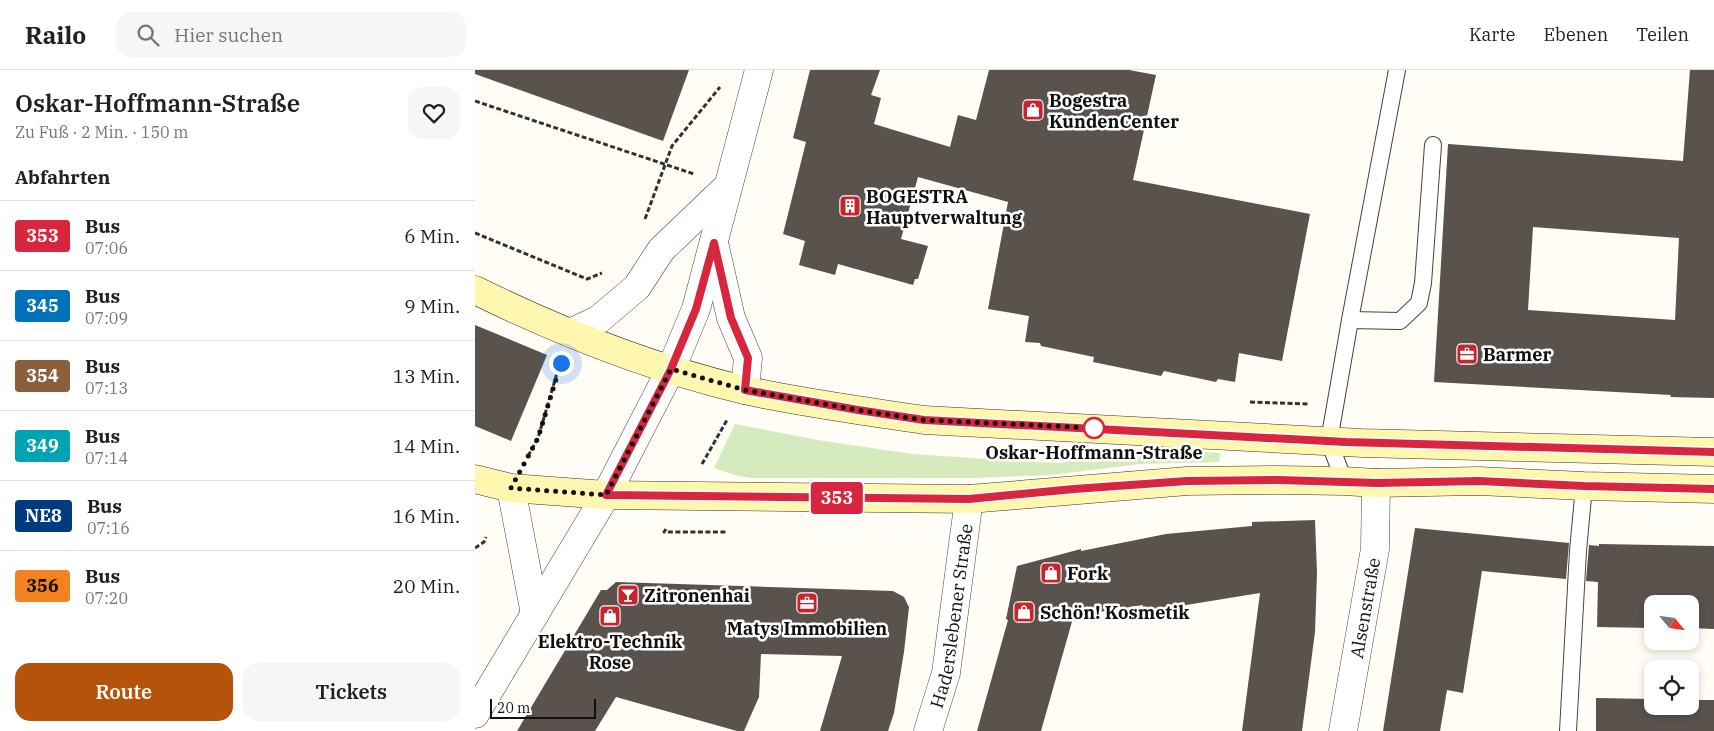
<!DOCTYPE html>
<html lang="de">
<meta charset="utf-8">
<style>
body{margin:0;font-family:"IBM Plex Serif",serif;background:#f6f6f6;color:#202124;height:100vh;display:flex;flex-direction:column;font-size:19px;white-space:nowrap}
*{box-sizing:border-box;margin:0}
p{font-size:16px;color:#757577}
.icon{flex:none;width:28px;height:28px;fill:none;stroke:currentColor;stroke-width:2;stroke-linecap:round;stroke-linejoin:round}
.map{position:relative;flex:1;overflow:hidden}
.details{display:flex;flex-direction:column;background:#fff;width:475px}
.details>*{flex:none}
.badge{padding:0 10px;border-radius:4px;font-size:18px;line-height:32px}
.needle{width:32px;rotate:119deg}
.tools{position:absolute;left:1169px;top:525px;display:grid;gap:10px}
.tools a{display:grid;place-items:center;width:55px;height:55px;border-radius:10px;background:#fff;box-shadow:0 2px 8px #0003;font-size:25px}
.scale{position:absolute;left:15px;bottom:12px;width:106px;box-sizing:border-box;padding-left:5px;border:2px solid #111;border-top:0;font-size:14px;line-height:18px;white-space:nowrap;color:#111;-webkit-text-stroke:4px #fff;paint-order:stroke}
.you{position:absolute;width:25px;height:25px;margin:-12px;border:4px solid #fff;border-radius:50%;background:#1a73e8;box-shadow:0 0 0 8px #1a73e833}
.map>.badge{position:absolute;translate:-50% -50%;box-shadow:0 0 0 2px #fff}
h2{padding:0 15px;font-size:19px;line-height:45px}
.round{display:grid;place-items:center;flex:none;width:52px;height:52px;border-radius:15px;background:#f6f6f6}
.overview{display:flex;align-items:center;justify-content:space-between;height:85px;padding:0 15px}
h1{font-size:24px;font-weight:600;line-height:38px}
.action{display:flex;gap:10px;margin-top:auto;padding:10px 15px}
.action a{flex:1;height:58px;border-radius:15px;background:#b45309;color:#fff;font-size:20px;font-weight:600;line-height:58px;text-align:center}
.action a+a{background:#f6f6f6;color:#202124}
ul{padding:0;list-style:none}
li{display:flex;align-items:center;gap:15px;height:70px;padding:0 15px;border-top:1px solid #e0e0e0}
li div{flex:1}
li b{display:block;font-size:19px}
li em{font-style:normal}
li .badge{min-width:55px;font-weight:700;text-align:center}
header{display:flex;align-items:center;gap:30px;box-sizing:border-box;height:70px;padding:0 25px;background:#fff;border-bottom:1px solid #e0e0e0}
header strong{font-size:24px}
nav{display:flex;gap:28px;margin-inline-start:auto;font-size:18px}
.search{width:350px;height:45px;background:#f6f6f6;display:flex;align-items:center;gap:12px;box-sizing:border-box;padding:0 18px;border-radius:15px;color:#757577;font-size:19px}
main{display:flex;flex:1;min-height:0}
.map>svg:first-child{display:block}
</style>
<header>
<strong>Railo</strong>
<div class="search"><svg class="icon" aria-label="search" viewBox="0 0 24 24"><circle cx="10" cy="10" r="6"/><path d="M15 15l6 6"/></svg>Hier suchen</div>
<nav><a>Karte</a><a>Ebenen</a><a>Teilen</a></nav>
</header>
<main>
<section class="details">
<div class="overview"><div><h1>Oskar-Hoffmann-Straße</h1><p>Zu Fuß · 2 Min. · 150 m</p></div><a class="round"><svg class="icon" aria-label="heart" viewBox="0 0 24 24"><path d="M12 20l-8-8c-3-5 5-10 8-4 3-6 11-1 8 4z"/></svg></a></div>
<h2>Abfahrten</h2>
<ul>
<li><span class="badge" style="background:#d7263d;color:#fff">353</span><div><b>Bus</b><p>07:06</p></div><em>6 Min.</em></li>
<li><span class="badge" style="background:#0072bc;color:#fff">345</span><div><b>Bus</b><p>07:09</p></div><em>9 Min.</em></li>
<li><span class="badge" style="background:#8b5e3c;color:#fff">354</span><div><b>Bus</b><p>07:13</p></div><em>13 Min.</em></li>
<li><span class="badge" style="background:#00a3b4;color:#fff">349</span><div><b>Bus</b><p>07:14</p></div><em>14 Min.</em></li>
<li><span class="badge" style="background:#003b80;color:#fff">NE8</span><div><b>Bus</b><p>07:16</p></div><em>16 Min.</em></li>
<li><span class="badge" style="background:#f58220;color:#111">356</span><div><b>Bus</b><p>07:20</p></div><em>20 Min.</em></li>
</ul>
<div class="action"><a>Route</a><a>Tickets</a></div>
</section>
<div class="map">
<svg width="1239" height="661" viewBox="0 0 1239 661">
<rect width="100%" height="100%" fill="#fffdf5"/>
<path fill="#d5ebbd" d="M 260,354 L 343,370 L 437,384 L 557,392 L 587,393 L 643,381 L 667,379 L 746,383 L 744,392 L 665,394 L 576,405 L 502,408 L 276,408 L 263,406 L 239,398 Z"/>
<g fill="#5a524d" fill-rule="evenodd">
<path d="M 0,0 L 214,0 L 188,71 L 0,4 Z"/>
<path d="M 335,0 L 405,0 L 396,25 L 406,28 L 399,54 L 475,77 L 483,45 L 501,50 L 514,0 L 654,0 L 681,5 L 658,110 L 835,144 L 807,291 L 764,283 L 760,312 L 743,309 L 741,312 L 689,301 L 686,306 L 618,292 L 619,287 L 566,276 L 565,273 L 550,272 L 554,246 L 513,239 L 533,132 L 443,107 L 426,169 L 453,176 L 443,209 L 440,209 L 438,215 L 363,194 L 360,205 L 324,195 L 330,171 L 308,164 L 331,72 L 318,68 Z"/>
<path d="M 1215,0 L 1239,0 L 1239,328 L 1195,327 L 1196,325 L 959,312 L 973,74 L 1208,91 ZM 1058,157 L 1204,168 L 1200,250 L 1053,240 Z"/>
<path d="M 0,255 L 72,285 L 36,371 L 0,356 Z"/>
<path d="M 840,450 L 842,503 L 840,562 L 827,661 L 767,661 L 785,523 L 668,542 L 668,535 L 618,543 L 598,548 L 566,661 L 502,661 L 533,550 L 531,549 L 542,496 L 606,479 L 606,481 L 691,464 L 777,456 L 777,452 Z"/>
<path d="M 940,458 L 1094,473 L 1091,509 L 1007,501 L 988,623 L 972,620 L 965,661 L 908,661 Z"/>
<path d="M 1124,474 L 1239,476 L 1239,559 L 1215,558 L 1215,534 L 1178,534 L 1178,558 L 1122,557 L 1123,512 L 1111,511 L 1114,475 L 1124,476 Z"/>
<path d="M 141,512 L 418,521 L 429,527 L 434,537 L 429,582 L 419,643 L 413,661 L 345,661 L 367,586 L 286,584 L 284,627 L 269,661 L 262,661 L 141,627 L 120,661 L 42,661 L 126,520 L 132,520 Z"/>
<path d="M 1121,628 L 1178,629 L 1178,636 L 1215,636 L 1215,630 L 1239,630 L 1239,661 L 1121,661 Z"/>
</g>
<g fill="none" stroke-linecap="round" stroke-linejoin="round">
<g stroke="#444" stroke-width="18">
<g id="service">
<path d="M 875,250 L 925,251 L 944,233 L 948,213 L 958,75"/>
<path d="M 869,411 L 854,371 L 875,250 L 922,0"/>
<path d="M 1093,661 L 1103,481 L 1109,416"/>
</g>
</g>
<g stroke="#444" stroke-width="29">
<g id="minor">
<path id="s1" d="M 453,661 L 471,603 L 494,429"/>
<path id="s2" d="M 868,661 L 900,479 L 901,413"/>
</g>
</g>
<g stroke="#444" stroke-width="29">
<g id="tertiary">
<path d="M 240,177 L 256,248 L 273,288 L 270,320"/>
<path d="M 95,263 L 123,250 L 162,217 L 186,180 L 253,116"/>
<path d="M 36,418 L 60,544"/>
<path d="M 0,644 L 131,425 L 196,299 L 221,239 L 284,0"/>
</g>
</g>
<g stroke="#333" stroke-width="29">
<g id="secondary">
<path d="M 0,220 C 85,262 177,298 269,320 C 328,333 389,341 449,350 L 887,373 L 1239,382"/>
<path d="M 0,409 L 36,418 L 131,425 L 494,429 L 712,411 L 803,410 L 869,411 L 901,413 L 1004,411 L 1109,416 L 1239,419"/>
</g>
</g>
<g stroke="#333" stroke-width="3" stroke-dasharray="5 2.5" stroke-linecap="butt">
<path d="M 0,31 L 219,104"/>
<path d="M 170,149 L 197,76 L 245,17"/>
<path d="M 0,163 L 112,209 L 127,203"/>
<path d="M 775,332 L 834,334"/>
<path d="M 53,386 L 63,368 L 85,293"/>
<path d="M 227,394 L 252,350"/>
<path d="M 191,459 L 189,462 L 252,462"/>
<path d="M 0,478 L 9,472 L 11,467"/>
</g>
<use href="#service" stroke="#fff" stroke-width="16"/>
<use href="#minor" stroke="#fff" stroke-width="28"/>
<use href="#tertiary" stroke="#fff" stroke-width="28"/>
<use href="#secondary" stroke="#fff6b0" stroke-width="28"/>
</g>
<g fill="none" stroke-linecap="round" stroke-linejoin="round">
<g stroke="#fff" stroke-width="11">
<path id="line" d="M 1239,382 L 871,372 L 449,350 L 383,340 L 270,320 L 273,288 L 256,248 L 239,173 L 221,239 L 196,299 L 131,425 L 494,429 L 599,419 L 712,411 L 804,410 L 902,413 L 1004,411 L 1109,416 L 1239,419"/>
</g>
<use href="#line" stroke="#d7263d" stroke-width="8"/>
<path stroke="#111" stroke-width="5" stroke-dasharray="0 9" d="M 86,293 L 63,368 L 36,418 L 131,425 L 196,299 L 270,320 L 383,340 L 449,350 L 619,358"/>
</g>
<defs>
<g id="shop-square" transform="scale(1.125)"><rect x="-9" y="-9" width="18" height="18" rx="4" fill="#c4262e" stroke="#fff"/><path d="M-5-2.5h2.3a2.7 3.5 0 0 1 5.4 0H5L5.5 6h-11ZM-1.5-2.5h3a1.5 2.3 0 0 0-3 0Z" fill="#fff"/></g>
<g id="building-square" transform="scale(1.125)"><rect x="-9" y="-9" width="18" height="18" rx="4" fill="#c4262e" stroke="#fff"/><path d="M-4-6H4V6H1V3H-1V6H-4ZM-2.5-4.3h1.7v1.8h-1.7ZM.8-4.3h1.7v1.8H.8ZM-2.5-1h1.7V.8h-1.7ZM.8-1h1.7V.8H.8Z" fill="#fff"/></g>
<g id="office-square" transform="scale(1.125)"><rect x="-9" y="-9" width="18" height="18" rx="4" fill="#c4262e" stroke="#fff"/><path d="M-6-3h4V-5.5h4V-3h4V5H-6ZM-1-4.5V-3h2v-1.5ZM-6 0V1H6V0Z" fill="#fff"/></g>
<g id="bar-square" transform="scale(1.125)"><rect x="-9" y="-9" width="18" height="18" rx="4" fill="#c4262e" stroke="#fff"/><path d="M-6-5H6L.8 .8V4.5H3.5V6h-7V4.5H-.8V.8Z" fill="#fff"/></g>
</defs>
<g fill-rule="evenodd">
<use href="#shop-square" x="558" y="40"/>
<use href="#building-square" x="375" y="136"/>
<use href="#office-square" x="992" y="284"/>
<use href="#shop-square" x="576" y="503"/>
<use href="#bar-square" x="153" y="525"/>
<use href="#office-square" x="332" y="533"/>
<use href="#shop-square" x="549" y="542"/>
<use href="#shop-square" x="135" y="546"/>
</g>
<circle fill="#fff" stroke="#d7263d" stroke-width="2.5" cx="619" cy="358" r="10"/>
<g text-anchor="middle" dominant-baseline="central" stroke-width="5" stroke-linejoin="round" paint-order="stroke">
<g font-size="18" font-weight="bold" fill="#111" stroke="#fff" text-anchor="start">
<text x="574" y="30">Bogestra<tspan x="574" dy="21">KundenCenter</tspan></text>
<text x="391" y="126">BOGESTRA<tspan x="391" dy="21">Hauptverwaltung</tspan></text>
<text x="1008" y="284">Barmer</text>
<text x="592" y="503">Fork</text>
<text x="169" y="525">Zitronenhai</text>
<text x="565" y="542">Schön! Kosmetik</text>
<text x="332" y="558" text-anchor="middle">Matys Immobilien</text>
<text x="135" y="571" text-anchor="middle">Elektro-Technik<tspan x="135" dy="21">Rose</tspan></text>
</g>
<g font-size="18" font-weight="bold" fill="#111" stroke="#fff">
<text x="619" y="382">Oskar-Hoffmann-Straße</text>
</g>
<g font-size="18" fill="#111" stroke="#fff">
<text stroke="none"><textPath href="#s2" startOffset="125">Alsenstraße</textPath></text>
<text stroke="none"><textPath href="#s1" startOffset="118">Haderslebener Straße</textPath></text>
</g>
</g>
</svg>
<div class="tools">
<a><svg class="needle" viewBox="-14 -14 28 28"><path d="M0-13l5 13h-10z" fill="#e53935"/><path d="M0 13l5-13h-10z" fill="#757577"/></svg></a>
<a><svg class="icon" aria-label="locate" viewBox="0 0 24 24"><circle cx="12" cy="12" r="6"/><path d="M12 2v4M12 18v4M2 12h4M18 12h4"/></svg></a>
</div>
<div class="scale">20 m</div>
<div class="you" style="left:86px;top:293px"></div>
<b class="badge" style="left:362px;top:428px;background:#d7263d;color:#fff">353</b>
</div>
</main>
